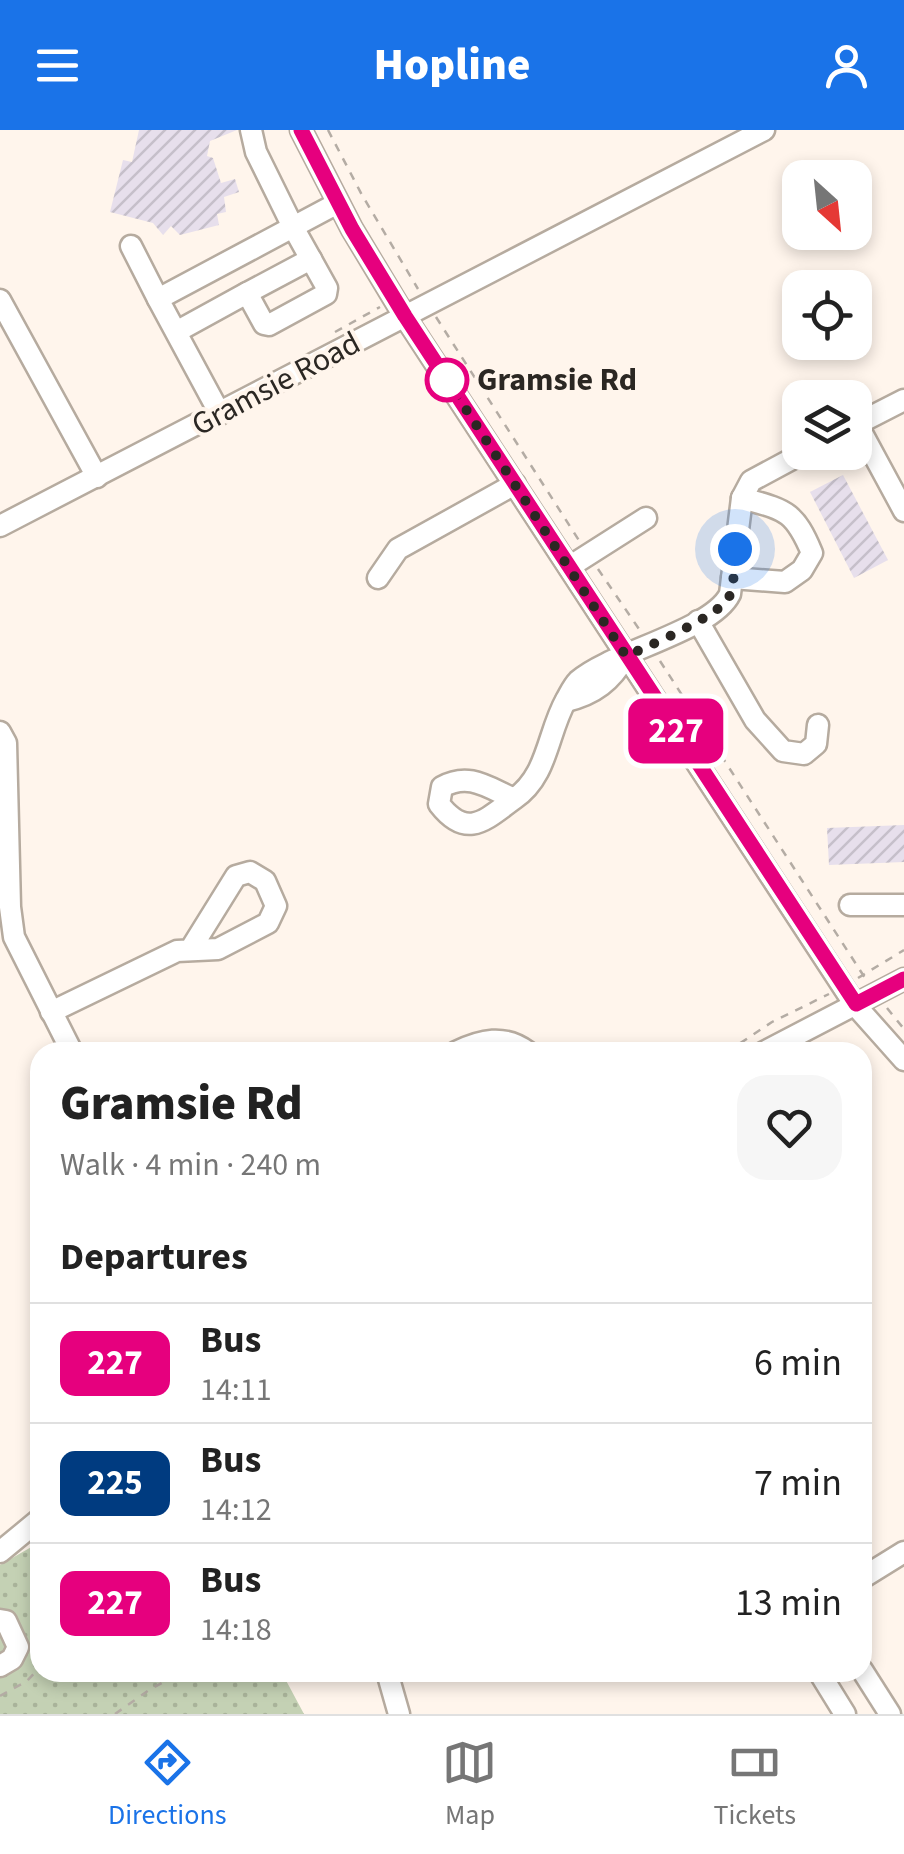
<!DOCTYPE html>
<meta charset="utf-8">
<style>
body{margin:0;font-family:"Source Sans 3",sans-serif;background:#f6f6f6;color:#222;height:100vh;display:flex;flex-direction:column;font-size:38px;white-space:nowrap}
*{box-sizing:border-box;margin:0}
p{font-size:32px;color:#767676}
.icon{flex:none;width:55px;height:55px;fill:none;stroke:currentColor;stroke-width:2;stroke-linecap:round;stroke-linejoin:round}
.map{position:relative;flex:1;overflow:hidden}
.drawer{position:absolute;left:30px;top:912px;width:842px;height:640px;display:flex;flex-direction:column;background:#fff;border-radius:30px;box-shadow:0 5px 15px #0003}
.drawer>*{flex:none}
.badge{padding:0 20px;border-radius:15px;font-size:35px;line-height:65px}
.needle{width:65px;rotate:153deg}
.buttons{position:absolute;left:782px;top:30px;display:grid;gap:20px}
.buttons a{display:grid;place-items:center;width:90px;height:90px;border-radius:20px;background:#fff;box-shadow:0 5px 15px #0003;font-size:50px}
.you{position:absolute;width:50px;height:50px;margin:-25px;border:8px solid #fff;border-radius:50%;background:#1a73e8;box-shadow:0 0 0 15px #1a73e833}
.map>.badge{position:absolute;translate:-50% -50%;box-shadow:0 0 0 5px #fff}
h2{padding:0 30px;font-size:38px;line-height:90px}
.round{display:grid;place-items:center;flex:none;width:105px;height:105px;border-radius:30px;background:#f6f6f6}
.overview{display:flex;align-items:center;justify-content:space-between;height:170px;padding:0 30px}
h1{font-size:48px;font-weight:800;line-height:75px}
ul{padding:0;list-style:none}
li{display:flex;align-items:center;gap:30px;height:120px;padding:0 30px;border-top:2px solid #e0e0e0}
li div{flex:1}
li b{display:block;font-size:38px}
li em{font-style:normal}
li .badge{min-width:110px;font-weight:700;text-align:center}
header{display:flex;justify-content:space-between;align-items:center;height:130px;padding:0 30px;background:#1a73e8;color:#fff;font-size:45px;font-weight:800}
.menu{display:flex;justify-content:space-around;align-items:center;height:140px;border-top:2px solid #e0e0e0;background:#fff;font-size:28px;color:#767676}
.menu a{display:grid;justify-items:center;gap:5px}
.menu .selected{color:#1a73e8}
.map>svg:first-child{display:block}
</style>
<header><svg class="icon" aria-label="menu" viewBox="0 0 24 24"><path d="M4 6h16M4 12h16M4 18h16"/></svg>Hopline<svg class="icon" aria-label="person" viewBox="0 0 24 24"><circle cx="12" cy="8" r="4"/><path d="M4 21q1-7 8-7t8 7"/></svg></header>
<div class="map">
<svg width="904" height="1584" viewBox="0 0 904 1584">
<defs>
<pattern id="park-dots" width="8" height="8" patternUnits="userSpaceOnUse" patternTransform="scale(2.5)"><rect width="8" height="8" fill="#c4d1b4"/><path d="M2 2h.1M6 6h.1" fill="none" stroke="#a9b39a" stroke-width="1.8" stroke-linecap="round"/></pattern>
<pattern id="building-hatch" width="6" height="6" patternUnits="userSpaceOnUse" patternTransform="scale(2.5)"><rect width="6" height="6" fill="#e7dfec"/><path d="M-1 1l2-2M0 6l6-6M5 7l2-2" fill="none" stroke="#c6bfca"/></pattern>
</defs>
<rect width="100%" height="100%" fill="#fff5ec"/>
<path fill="url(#park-dots)" d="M 40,1412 L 40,1542 L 282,1543 L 304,1584 L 0,1584 L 0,1435 Z"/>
<g fill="url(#building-hatch)">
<path d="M 139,0 L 237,0 L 210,11 L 207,26 L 213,28 L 221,53 L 235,49 L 239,62 L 224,67 L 226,82 L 217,84 L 219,95 L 180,105 L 171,96 L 163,105 L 153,93 L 110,82 L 123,30 L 132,32 Z"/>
<path d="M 843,345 L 888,430 L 854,448 L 810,362 Z"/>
<path d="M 904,695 L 904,732 L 829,735 L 827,698 Z"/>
</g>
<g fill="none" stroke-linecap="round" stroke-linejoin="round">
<g stroke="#b6ab9f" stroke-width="25">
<g id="minor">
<path d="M 251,0 L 256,22 L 293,97 L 338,73"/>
<path d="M 301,0 L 352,99 L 405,187 L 855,875 L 904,930"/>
<path d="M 131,116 L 158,169"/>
<path d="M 247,163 L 311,129"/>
<path d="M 0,170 L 97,347"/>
<path d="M 176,202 L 247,163 L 264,194 L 269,195 L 326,164 L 327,158 L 293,97 L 158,169 L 220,284"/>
<path d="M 857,294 L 904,381"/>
<path d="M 855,295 L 904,270"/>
<path d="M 0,396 L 764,0"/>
<path d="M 569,437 L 646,388"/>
<path d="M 378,448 L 398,419 L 515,354"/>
<path d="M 732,448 L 785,452 L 802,440 L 812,423 C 794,380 785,380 742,368"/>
<path d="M 698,491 L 755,590 L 783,621 L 804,624 L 816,614 L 818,595"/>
<path d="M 566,571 C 595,564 611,551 626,526"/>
<path d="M 0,602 L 6,613 L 10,777 L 14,807 L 72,922"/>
<path d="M 514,669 C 485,690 467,710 439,674 L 442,657 C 469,642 487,657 514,669 C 548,646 547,604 566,570 C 570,563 573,556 578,551 C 611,522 712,501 730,464 L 742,368 L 751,351 L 805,322"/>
<path d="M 850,775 L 904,775"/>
<path d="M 51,882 L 177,821 L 218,819 L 268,793 L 276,776 L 265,751 L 250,742 L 236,746 L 190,820"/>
<path d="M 456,922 C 481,910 504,904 528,922"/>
<path d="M 764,922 L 904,849"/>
<path d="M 0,1422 L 40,1389"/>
<path d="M 862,1448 L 904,1422"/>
<path d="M 0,1490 L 6,1491 L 18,1517 L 12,1529 L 0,1536"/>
<path d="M 862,1540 L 890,1584"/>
<path d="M 387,1542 L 399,1584"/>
<path d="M 819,1542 L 845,1584"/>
</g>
</g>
<g stroke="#b4aca4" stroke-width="2.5" stroke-dasharray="8 8" stroke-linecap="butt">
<path d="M 328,0 L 362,65 L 418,159"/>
<path d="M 436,187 L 580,412"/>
<path d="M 335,202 L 380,177"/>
<path d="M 598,439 L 639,499"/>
<path d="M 660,531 L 867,851"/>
<path d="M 858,848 L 904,820"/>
<path d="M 887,878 L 904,899"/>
<path d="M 727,922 L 772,892 L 829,864"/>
<path d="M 40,1448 L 34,1460 L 40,1488"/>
<path d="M 0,1566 L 27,1551 L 40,1537"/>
<path d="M 115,1584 L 149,1560 L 182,1542"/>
</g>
<use href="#minor" stroke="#fff" stroke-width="20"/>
</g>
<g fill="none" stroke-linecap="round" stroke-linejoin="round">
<g stroke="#fff" stroke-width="22">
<path id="line" d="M 301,0 L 352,99 L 405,186 L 856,874 L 904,849"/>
</g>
<use href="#line" stroke="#e6007e" stroke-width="15"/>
<path stroke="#2b2723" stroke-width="10" stroke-dasharray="0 18" d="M 447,250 L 626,526 C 647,517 721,485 729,467 C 735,454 734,433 735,419"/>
</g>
<circle fill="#fff" stroke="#e6007e" stroke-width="5" cx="447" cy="250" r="20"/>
<g text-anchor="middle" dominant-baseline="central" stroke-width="8" stroke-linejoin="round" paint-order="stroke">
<g font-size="32" font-weight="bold" fill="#2b2723" stroke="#fff5ec" text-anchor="start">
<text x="477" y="250">Gramsie Rd</text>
</g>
<g font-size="32" fill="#2b2723" stroke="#fff5ec">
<text transform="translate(276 254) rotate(-28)">Gramsie Road</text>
</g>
</g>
</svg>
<div class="buttons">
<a><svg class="needle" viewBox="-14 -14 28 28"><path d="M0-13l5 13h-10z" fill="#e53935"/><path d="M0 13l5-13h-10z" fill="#767676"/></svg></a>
<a><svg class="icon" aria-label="locate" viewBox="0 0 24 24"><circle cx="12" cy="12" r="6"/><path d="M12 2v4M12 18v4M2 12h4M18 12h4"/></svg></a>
<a><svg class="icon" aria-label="layers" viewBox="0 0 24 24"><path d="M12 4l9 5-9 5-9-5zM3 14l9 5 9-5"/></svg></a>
</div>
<div class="you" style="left:735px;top:419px"></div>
<b class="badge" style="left:676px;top:601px;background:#e6007e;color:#fff">227</b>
<section class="drawer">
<div class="overview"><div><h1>Gramsie Rd</h1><p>Walk · 4 min · 240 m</p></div><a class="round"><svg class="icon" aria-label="heart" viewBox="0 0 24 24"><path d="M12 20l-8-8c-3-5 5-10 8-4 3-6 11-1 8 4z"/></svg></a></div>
<h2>Departures</h2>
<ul>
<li><span class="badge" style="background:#e6007e;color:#fff">227</span><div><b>Bus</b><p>14:11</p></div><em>6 min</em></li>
<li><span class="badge" style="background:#003b80;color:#fff">225</span><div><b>Bus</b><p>14:12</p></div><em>7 min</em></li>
<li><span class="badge" style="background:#e6007e;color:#fff">227</span><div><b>Bus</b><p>14:18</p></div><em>13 min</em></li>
</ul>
</section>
</div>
<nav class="menu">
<a class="selected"><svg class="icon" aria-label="directions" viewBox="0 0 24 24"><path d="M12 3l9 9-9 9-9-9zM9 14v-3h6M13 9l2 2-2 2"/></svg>Directions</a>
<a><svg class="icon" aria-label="map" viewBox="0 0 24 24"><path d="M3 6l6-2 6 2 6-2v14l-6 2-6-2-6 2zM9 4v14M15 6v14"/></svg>Map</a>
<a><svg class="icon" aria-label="tickets" viewBox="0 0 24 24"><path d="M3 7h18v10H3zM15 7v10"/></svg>Tickets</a>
</nav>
